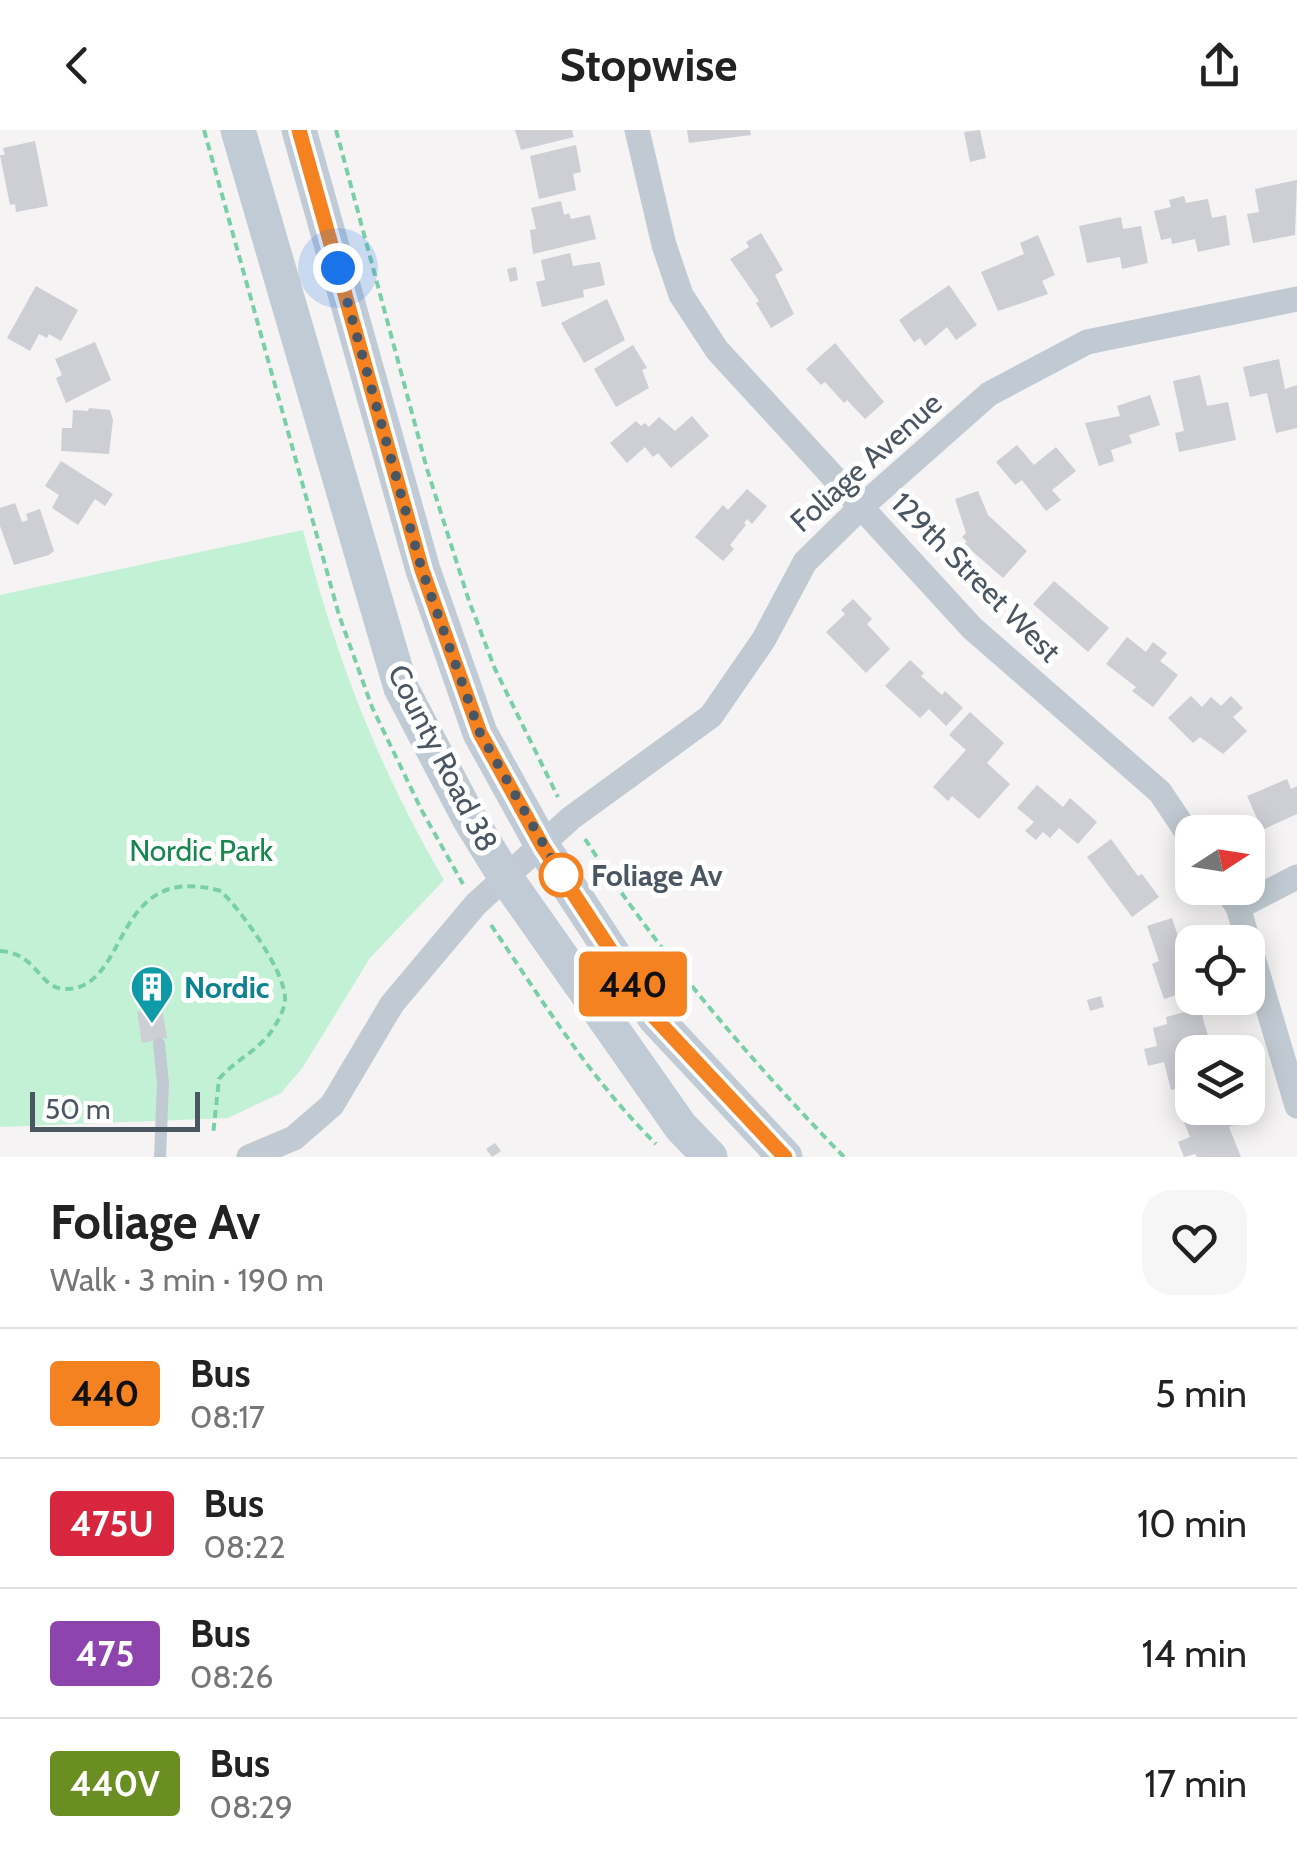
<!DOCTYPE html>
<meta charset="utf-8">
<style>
body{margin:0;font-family:Cabin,sans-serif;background:#f6f6f6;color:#222;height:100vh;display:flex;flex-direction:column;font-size:38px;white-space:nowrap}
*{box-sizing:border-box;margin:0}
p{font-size:32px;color:#767676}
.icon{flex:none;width:55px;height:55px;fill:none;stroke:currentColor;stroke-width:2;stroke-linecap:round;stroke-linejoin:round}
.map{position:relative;height:1027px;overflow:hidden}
.sheet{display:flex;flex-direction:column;background:#fff;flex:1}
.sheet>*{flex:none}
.badge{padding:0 20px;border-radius:8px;font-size:35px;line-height:65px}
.needle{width:65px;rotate:78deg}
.buttons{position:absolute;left:1175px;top:685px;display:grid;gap:20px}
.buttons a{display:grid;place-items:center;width:90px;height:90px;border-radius:20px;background:#fff;box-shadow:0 5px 25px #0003;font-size:50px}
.scale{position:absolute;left:30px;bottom:25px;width:170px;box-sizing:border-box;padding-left:10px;border:5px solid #4a5661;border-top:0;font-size:28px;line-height:35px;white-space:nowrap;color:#4a5661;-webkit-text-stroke:8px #fff;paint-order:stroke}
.you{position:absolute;width:50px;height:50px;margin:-25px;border:8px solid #fff;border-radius:50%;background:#1a73e8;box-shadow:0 0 0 15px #1a73e833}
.map>.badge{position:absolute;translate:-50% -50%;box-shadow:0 0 0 5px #fff}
.round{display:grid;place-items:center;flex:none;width:105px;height:105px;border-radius:30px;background:#f6f6f6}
.headline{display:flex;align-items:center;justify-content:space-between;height:170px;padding:0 50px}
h1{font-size:48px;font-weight:700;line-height:75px}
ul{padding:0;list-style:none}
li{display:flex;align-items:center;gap:30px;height:130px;padding:0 50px;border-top:2px solid #e0e0e0}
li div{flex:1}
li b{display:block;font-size:38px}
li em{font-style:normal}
li .badge{min-width:110px;font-weight:700;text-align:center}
header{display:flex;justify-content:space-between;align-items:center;height:130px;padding:0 50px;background:#fff;font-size:45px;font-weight:700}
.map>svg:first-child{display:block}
</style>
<header><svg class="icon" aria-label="back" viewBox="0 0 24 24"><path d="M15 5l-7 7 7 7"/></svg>Stopwise<svg class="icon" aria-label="share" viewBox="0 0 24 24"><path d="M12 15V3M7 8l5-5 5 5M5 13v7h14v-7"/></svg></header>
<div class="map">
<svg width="1297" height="1027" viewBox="0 0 1297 1027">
<rect width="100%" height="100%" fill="#f5f3f3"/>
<path fill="#c3f1d5" d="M 303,400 C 336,528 377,635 444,750 L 370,828 L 303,937 L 281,963 L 228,988 L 0,997 L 0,465 Z"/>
<g fill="#cdcfd5">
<path d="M 515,0 L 572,0 L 574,7 L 521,20 Z"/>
<path d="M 687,0 L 750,0 L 751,5 L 689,13 Z"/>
<path d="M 980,0 L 986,28 L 970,32 L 964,2 Z"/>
<path d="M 35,11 L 48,76 L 16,82 L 15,74 L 10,75 L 0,25 L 5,25 L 3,18 Z"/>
<path d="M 576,15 L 581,42 L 573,44 L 576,60 L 539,69 L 530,26 Z"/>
<path d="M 1297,50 L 1295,105 L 1253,113 L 1247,84 L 1259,82 L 1255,59 Z"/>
<path d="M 1184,66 L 1186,73 L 1208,69 L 1212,88 L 1226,85 L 1230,115 L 1198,122 L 1195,109 L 1172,114 L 1171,108 L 1161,110 L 1154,81 L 1171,77 L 1169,70 Z"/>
<path d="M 561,71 L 564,85 L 569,83 L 571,89 L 590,85 L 596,109 L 533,124 L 530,100 L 536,99 L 531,78 Z"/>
<path d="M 1121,87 L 1123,99 L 1141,96 L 1148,133 L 1122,139 L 1120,127 L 1087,133 L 1079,96 Z"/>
<path d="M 761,103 L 783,140 L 775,145 L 794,184 L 771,198 L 756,173 L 759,171 L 730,129 L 749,117 L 746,112 Z"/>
<path d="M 1038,105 L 1055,145 L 1042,151 L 1048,164 L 998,181 L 981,142 L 1024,124 L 1020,113 Z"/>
<path d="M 570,123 L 573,136 L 600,132 L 605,155 L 583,160 L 584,167 L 542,177 L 536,152 L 545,150 L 541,130 Z"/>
<path d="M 516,137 L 518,150 L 510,152 L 507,139 Z"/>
<path d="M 949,155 L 977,195 L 956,210 L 947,197 L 925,216 L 920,208 L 914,212 L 899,190 Z"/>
<path d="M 36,156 L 78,180 L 61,211 L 49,204 L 47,208 L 39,204 L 30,221 L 7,208 Z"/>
<path d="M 607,169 L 625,210 L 584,233 L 561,193 Z"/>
<path d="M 95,212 L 111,250 L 66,273 L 56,248 L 62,245 L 55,229 Z"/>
<path d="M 835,213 L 884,272 L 865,289 L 847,270 L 844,273 L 825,252 L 821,255 L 806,239 Z"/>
<path d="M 633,215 L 647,238 L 642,240 L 649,258 L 616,277 L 594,239 Z"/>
<path d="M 1279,229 L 1285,259 L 1297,255 L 1297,298 L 1276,303 L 1267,263 L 1250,267 L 1243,237 Z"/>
<path d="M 1200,245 L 1207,276 L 1228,272 L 1236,310 L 1179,322 L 1175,303 L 1184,301 L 1173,251 Z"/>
<path d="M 1150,265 L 1160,295 L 1129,305 L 1132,313 L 1111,320 L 1114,331 L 1099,336 L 1085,293 L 1120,286 L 1117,276 Z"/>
<path d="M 89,278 L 110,280 L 113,290 L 109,324 L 61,321 L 62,298 L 72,298 L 73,280 L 88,281 Z"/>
<path d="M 692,286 L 709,306 L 671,338 L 658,323 L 653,327 L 645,317 L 627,333 L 610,313 L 636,291 L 641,296 L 645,293 L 649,297 L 659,287 L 675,301 Z"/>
<path d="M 1017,315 L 1034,335 L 1056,317 L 1076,341 L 1052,360 L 1061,370 L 1046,381 L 1022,350 L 1015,355 L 996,332 Z"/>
<path d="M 61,331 L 113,364 L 105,376 L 95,369 L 78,395 L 52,378 L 59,365 L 45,356 Z"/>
<path d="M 747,359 L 767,376 L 752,394 L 747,389 L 744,393 L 746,395 L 730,415 L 734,419 L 723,431 L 695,407 L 723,375 L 728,380 Z"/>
<path d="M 978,361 L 988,385 L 1027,421 L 1003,448 L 964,414 L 967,412 L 962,407 L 966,403 L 955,369 Z"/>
<path d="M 15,373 L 22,392 L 28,390 L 26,384 L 40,379 L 54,421 L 49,425 L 14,435 L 0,396 L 0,378 Z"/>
<path d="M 1054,451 L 1109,498 L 1088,522 L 1033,474 Z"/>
<path d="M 853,469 L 872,489 L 867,494 L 890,519 L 866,543 L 826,502 L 845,484 L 841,480 Z"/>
<path d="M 1127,507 L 1146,522 L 1153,512 L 1167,523 L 1160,531 L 1178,545 L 1153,577 L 1132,561 L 1136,557 L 1106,534 Z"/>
<path d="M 910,530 L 924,543 L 921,546 L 942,565 L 945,561 L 963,578 L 946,596 L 929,579 L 920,588 L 885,556 Z"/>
<path d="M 1191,566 L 1202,577 L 1211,567 L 1221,576 L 1231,566 L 1243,578 L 1233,587 L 1247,601 L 1223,624 L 1200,607 L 1193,613 L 1168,588 Z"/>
<path d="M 970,582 L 1004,613 L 987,633 L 1010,654 L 979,689 L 952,666 L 948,671 L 933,657 L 966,620 L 949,605 Z"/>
<path d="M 1287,649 L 1291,659 L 1297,656 L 1297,684 L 1262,700 L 1247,666 Z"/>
<path d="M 1037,655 L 1063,677 L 1070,668 L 1097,692 L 1078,714 L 1059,698 L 1050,708 L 1043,702 L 1036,710 L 1025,701 L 1034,692 L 1017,678 Z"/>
<path d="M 1111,709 L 1138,746 L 1142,744 L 1159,767 L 1132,787 L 1087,727 Z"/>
<path d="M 1172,788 L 1192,849 L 1192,860 L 1164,869 L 1152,834 L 1159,831 L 1147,796 Z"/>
<path d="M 158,865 L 158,874 L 140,876 L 139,868 Z"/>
<path d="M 1101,866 L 1104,877 L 1090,881 L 1087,870 Z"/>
<path d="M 162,878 L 167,908 L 142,913 L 137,882 Z"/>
<path d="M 1200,878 L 1210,913 L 1198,916 L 1200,922 L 1192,922 L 1192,954 L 1171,960 L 1164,932 L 1148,936 L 1144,919 L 1157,916 L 1153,898 L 1167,894 L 1166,887 Z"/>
<path d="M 1193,978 L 1227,978 L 1234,995 L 1229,997 L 1241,1027 L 1197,1027 L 1195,1024 L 1184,1027 L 1178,1012 L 1190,1007 L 1184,992 L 1197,987 Z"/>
<path d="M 495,1013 L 501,1021 L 492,1027 L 486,1019 Z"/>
</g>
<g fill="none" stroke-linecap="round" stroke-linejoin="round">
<g stroke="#7ad0a6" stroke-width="4" stroke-dasharray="8 5" stroke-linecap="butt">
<path d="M 204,0 L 339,485 L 372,577 L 422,681 L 463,754"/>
<path d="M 336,0 L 427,339 L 469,471 L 495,539 L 558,667"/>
<path d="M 585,709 C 660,824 748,928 844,1027"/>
<path d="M 491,795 C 542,870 591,950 656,1014"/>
<path d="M 0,821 C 37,823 39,858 64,859 C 132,861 109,730 221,761 C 242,782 283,838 285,867 C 286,878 277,893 271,902 C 256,922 234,931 219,949 L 213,1005"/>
</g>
<path stroke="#c1cad2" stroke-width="12" d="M 159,914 L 163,953 L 160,1027"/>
<g stroke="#c1cad2" stroke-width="25">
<path d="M 637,0 L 664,115 L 681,165 L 717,220 L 972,498 L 1160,662 L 1192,710"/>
<path d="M 1225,758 L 1238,777 L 1297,976"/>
<path d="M 1238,777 L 1297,747"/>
<path d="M 249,1027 L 294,1008 L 332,975 L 392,874 L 476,774 L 571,688 L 711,586 L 764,509 L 805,432 L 860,378 L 989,264 L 1087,212 L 1297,169"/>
</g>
<g stroke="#c1cbd6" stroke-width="35">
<path d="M 238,0 L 401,558 L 469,688 L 506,748 L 681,997 L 710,1027"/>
<path d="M 299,0 L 423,440 L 480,603 L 543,717 L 655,888 L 785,1027"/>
</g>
</g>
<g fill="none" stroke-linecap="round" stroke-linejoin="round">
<g stroke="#fff" stroke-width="22">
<path id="line" d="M 299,0 L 422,440 L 480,603 L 543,717 L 655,888 L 785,1027"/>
</g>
<use href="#line" stroke="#f58220" stroke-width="15"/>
<path stroke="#4a5661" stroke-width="10" stroke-dasharray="0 18" d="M 338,138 L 422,440 L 480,603 L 561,745"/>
</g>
<defs>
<g id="building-pin" transform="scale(2.25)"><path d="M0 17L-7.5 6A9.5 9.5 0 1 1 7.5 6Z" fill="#0f9aa8" stroke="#fff"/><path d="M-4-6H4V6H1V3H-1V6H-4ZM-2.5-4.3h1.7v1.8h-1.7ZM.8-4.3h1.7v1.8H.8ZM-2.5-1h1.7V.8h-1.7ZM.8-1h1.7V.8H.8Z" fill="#fff"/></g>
</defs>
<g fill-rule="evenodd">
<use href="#building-pin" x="152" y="857"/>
</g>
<circle fill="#fff" stroke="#f58220" stroke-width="5" cx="561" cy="745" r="20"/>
<g text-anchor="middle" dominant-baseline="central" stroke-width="10" stroke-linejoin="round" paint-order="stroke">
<g font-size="30" fill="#4a5661" stroke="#fff">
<text transform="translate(866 332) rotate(-42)">Foliage Avenue</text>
<text transform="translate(976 447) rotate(45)">129th Street West</text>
<text transform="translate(443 628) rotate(63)">County Road 38</text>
</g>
<g font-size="30" fill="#17864f" stroke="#fff">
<text x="201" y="720">Nordic Park</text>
</g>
<g font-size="30" font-weight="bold" fill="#4a5661" stroke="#fff" text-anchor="start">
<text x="591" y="745">Foliage Av</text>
</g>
<g font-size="30" font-weight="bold" fill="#0d838f" stroke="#fff" text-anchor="start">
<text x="184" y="857">Nordic</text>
</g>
</g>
</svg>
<div class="buttons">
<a><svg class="needle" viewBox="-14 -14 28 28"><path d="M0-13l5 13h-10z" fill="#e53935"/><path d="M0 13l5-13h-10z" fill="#767676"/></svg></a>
<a><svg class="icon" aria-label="locate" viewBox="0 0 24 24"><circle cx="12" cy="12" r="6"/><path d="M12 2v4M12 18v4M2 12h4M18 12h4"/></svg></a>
<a><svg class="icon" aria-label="layers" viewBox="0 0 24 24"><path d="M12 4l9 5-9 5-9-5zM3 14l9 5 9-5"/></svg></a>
</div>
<div class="scale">50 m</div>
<div class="you" style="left:338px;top:138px"></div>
<b class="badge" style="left:633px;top:854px;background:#f58220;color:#111">440</b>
</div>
<section class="sheet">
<div class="headline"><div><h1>Foliage Av</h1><p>Walk · 3 min · 190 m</p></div><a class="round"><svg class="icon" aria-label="heart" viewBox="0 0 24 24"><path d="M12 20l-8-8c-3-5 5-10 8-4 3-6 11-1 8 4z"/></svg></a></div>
<ul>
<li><span class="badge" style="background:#f58220;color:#111">440</span><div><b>Bus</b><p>08:17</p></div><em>5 min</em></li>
<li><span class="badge" style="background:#d7263d;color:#fff">475U</span><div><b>Bus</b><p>08:22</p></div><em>10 min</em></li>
<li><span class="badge" style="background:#8e44ad;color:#fff">475</span><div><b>Bus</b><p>08:26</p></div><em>14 min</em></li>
<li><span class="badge" style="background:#6b8e23;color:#fff">440V</span><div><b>Bus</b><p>08:29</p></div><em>17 min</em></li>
</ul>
</section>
